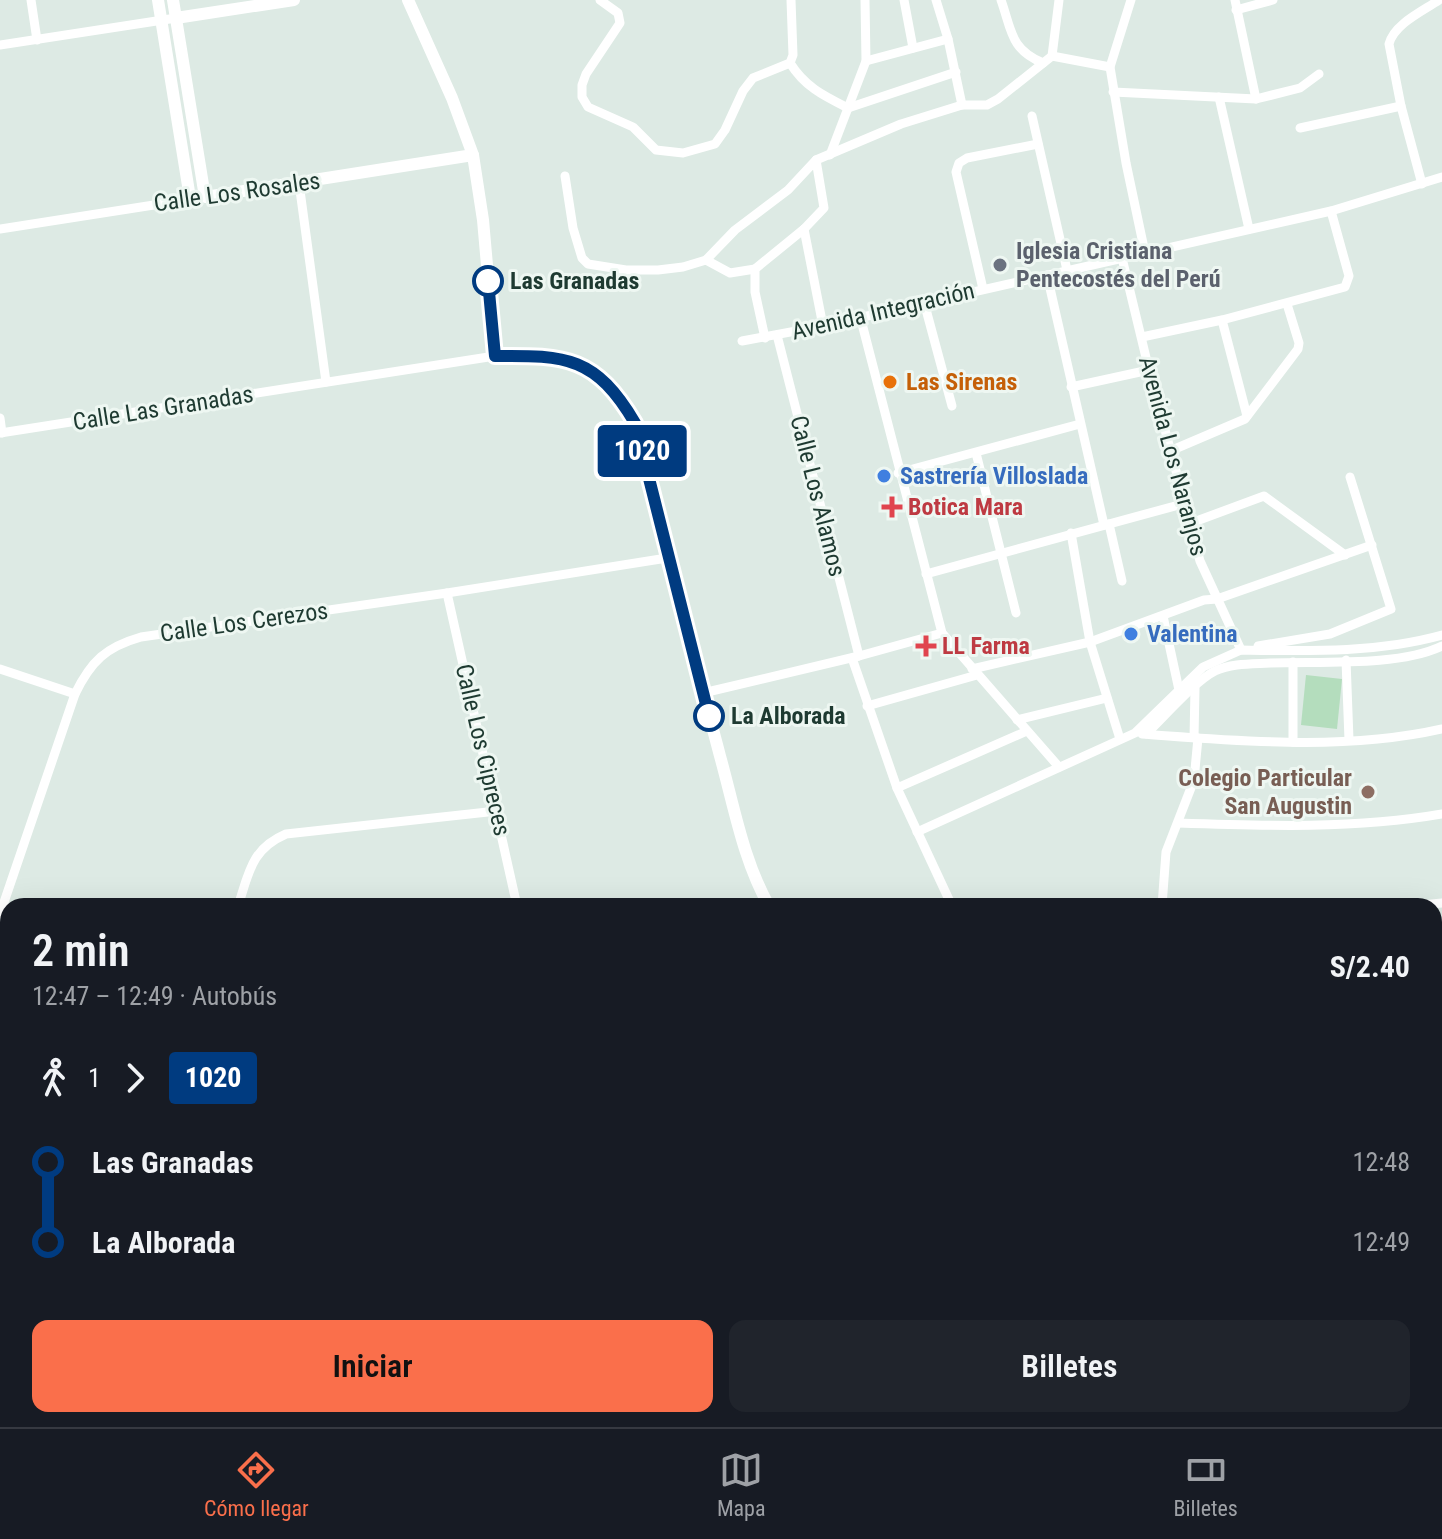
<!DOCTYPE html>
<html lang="es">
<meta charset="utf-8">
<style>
body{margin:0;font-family:"Roboto Condensed",sans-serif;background:#20242c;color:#f1f3f6;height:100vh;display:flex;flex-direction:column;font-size:30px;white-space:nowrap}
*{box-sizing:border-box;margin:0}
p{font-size:26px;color:#9ea1a6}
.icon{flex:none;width:44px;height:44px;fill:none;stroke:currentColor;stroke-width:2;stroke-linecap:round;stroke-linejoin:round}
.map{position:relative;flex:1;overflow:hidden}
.panel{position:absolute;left:0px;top:898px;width:1442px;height:530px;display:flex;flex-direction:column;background:#171b24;border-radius:24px 24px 0 0;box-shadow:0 8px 32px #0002}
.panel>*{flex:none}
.badge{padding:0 16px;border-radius:6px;font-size:28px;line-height:52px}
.map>.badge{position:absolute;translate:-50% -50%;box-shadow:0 0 0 4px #fff}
.legs{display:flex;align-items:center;gap:12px;height:88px;padding:0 32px;font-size:26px}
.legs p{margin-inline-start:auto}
.headline{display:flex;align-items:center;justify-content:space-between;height:136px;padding:0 32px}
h1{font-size:44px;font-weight:600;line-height:60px}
.button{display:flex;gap:16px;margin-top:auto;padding:16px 32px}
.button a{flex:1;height:92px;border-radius:16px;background:#fa6f4b;color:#111;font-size:32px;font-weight:600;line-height:92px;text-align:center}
.button a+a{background:#20242c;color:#f1f3f6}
ul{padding:0 32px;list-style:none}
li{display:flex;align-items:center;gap:28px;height:80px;font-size:30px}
li i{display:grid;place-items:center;width:12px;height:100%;margin:0 10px;background:currentColor}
li i::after{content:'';width:20px;height:20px;margin:-10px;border:6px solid;border-radius:50%;background:#171b24}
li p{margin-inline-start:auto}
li:first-child i{background:linear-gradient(#0000 50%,currentColor 0)}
li:last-child i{background:linear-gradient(currentColor 50%,#0000 0)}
.tabs{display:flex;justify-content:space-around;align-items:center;height:112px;border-top:2px solid #363941;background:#171b24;font-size:22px;color:#9ea1a6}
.tabs a{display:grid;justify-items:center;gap:4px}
.tabs .current{color:#fa6f4b}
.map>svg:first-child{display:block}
</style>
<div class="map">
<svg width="1442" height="1427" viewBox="0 0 1442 1427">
<rect width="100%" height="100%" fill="#ddeae4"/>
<g fill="#b4ddbd">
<path d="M 1306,675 L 1342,679 L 1337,729 L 1301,725 Z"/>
<path d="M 1263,1420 L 1340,1420 L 1335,1427 L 1257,1427 Z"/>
</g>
<path fill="#81cad4" d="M 508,1420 L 666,1420 L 640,1427 L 0,1427 L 0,1421 L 35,1425 Z"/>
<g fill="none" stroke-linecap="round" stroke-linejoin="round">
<g stroke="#b0cbc0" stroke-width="16">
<g id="secondary">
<path d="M 1434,1308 L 1442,1308"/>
<path d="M 1434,1318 L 1442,1318"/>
<path d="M 826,1427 L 845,1420"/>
<path d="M 862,1427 L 880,1420"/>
</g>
</g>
<g stroke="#fff" stroke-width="9">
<path d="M 31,0 L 37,40"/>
<path d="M 600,0 L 618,13 L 620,23 L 586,74 L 582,85 L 582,97 L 588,107 L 633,127 L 656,150 L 683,153 L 715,144 L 725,130 L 743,91 L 753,78 L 790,63 L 793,55 L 791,0"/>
<path d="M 904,0 L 913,48"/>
<path d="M 936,0 L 948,39 L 962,105"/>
<path d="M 1001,0 C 1012,31 1010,49 1043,63"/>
<path d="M 1131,0 L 1110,67 L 1126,163 L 1145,253"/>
<path d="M 1235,0 L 1256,99"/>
<path d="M 1236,10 L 1273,0"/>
<path d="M 0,45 L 176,18"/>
<path d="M 1052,56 L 1059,0"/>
<path d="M 866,61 L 948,39"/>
<path d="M 790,63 C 805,87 824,96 848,108 L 956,72"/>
<path d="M 1113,92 L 1256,99 L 1300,88 L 1319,74"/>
<path d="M 1219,97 L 1249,229"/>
<path d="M 1032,116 L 1067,270"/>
<path d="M 1300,128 L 1401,106"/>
<path d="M 830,155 L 866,61 L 865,0"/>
<path d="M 565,176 L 573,228 L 582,258 L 588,264 L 626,270 L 658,270 L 683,267 L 706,260 L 735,230 L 788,190 L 816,160 L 901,124 L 962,105 L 987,105 L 998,99 L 1052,56 L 1110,67"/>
<path d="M 299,183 L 326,382"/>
<path d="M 1422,184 L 1401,106 L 1389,44 C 1394,24 1423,11 1439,0"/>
<path d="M 0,229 L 205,197"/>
<path d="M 804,229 L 823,326"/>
<path d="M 1122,258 L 1149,370 L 1200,561 L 1241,650"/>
<path d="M 706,260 L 730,273 L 755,269"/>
<path d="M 1047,275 L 1104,525"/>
<path d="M 983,289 L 956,172 L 959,163 L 967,158 L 1038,144"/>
<path d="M 924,302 L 952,406"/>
<path d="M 860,316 L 942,633 L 1059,767"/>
<path d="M 1222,320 L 1247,416"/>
<path d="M 777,335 L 859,656"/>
<path d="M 1142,337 L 1222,320 L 1345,287 L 1349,276 L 1331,211"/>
<path d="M 765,338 L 755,292 L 755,269 L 804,229 L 824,208 L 816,160"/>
<path d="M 742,341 L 823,326 L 1331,211 L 1442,177"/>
<path d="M 1071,387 L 1149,370"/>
<path d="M 0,418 L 2,433"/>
<path d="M 0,433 L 495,356"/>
<path d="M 1170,451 L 1245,419 L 1298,349 L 1299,343 L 1287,304"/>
<path d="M 976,453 L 1016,613"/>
<path d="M 898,473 L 1080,424"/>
<path d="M 1191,523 L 1264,496 L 1345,555"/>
<path d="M 1109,524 L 1122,581"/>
<path d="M 1071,533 L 1090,642 L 1120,739"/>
<path d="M 926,574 L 1186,503"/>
<path d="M 447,593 L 517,906"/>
<path d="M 1163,616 L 1179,690"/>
<path d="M 1258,646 L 1330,634 L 1391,609 L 1350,477"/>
<path d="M 852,658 L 897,788 L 952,906"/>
<path d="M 1346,660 L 1349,740"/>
<path d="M 1293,662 L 1293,742"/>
<path d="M 0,669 L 75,694"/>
<path d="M 972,669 L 1090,642 L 1204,600 L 1217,599 L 1372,545"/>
<path d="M 703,693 L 859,656 L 942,633"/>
<path d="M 867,706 L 977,675"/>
<path d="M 1017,720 L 1107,698"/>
<path d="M 1142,734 C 1241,741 1345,751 1442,729"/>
<path d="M 1146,734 C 1164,717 1195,681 1215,671 C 1232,663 1252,664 1270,663 C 1320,661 1398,667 1442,646"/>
<path d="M 1194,738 L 1195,688"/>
<path d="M 897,788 L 1027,731"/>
<path d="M 1178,823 C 1265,826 1356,829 1442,814"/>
<path d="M 917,832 L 1135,733 L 1203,667 L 1241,650 C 1308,651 1377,653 1442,635"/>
<path d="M 238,906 C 249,873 251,849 286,834 L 497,811"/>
<path d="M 1162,906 L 1166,852 L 1194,780 L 1198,738"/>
<path d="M 1411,906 L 1442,903"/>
<path d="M 0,914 L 75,694 C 91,661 106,647 141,637 L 447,593 L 667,558"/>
<path d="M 1434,989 L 1442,988"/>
<path d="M 0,1082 L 8,1082"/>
<path d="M 0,1311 L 8,1311"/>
<path d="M 0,1401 L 8,1402"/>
<path d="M 1434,1407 L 1442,1419"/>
<path d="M 947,1420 L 951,1427"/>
<path d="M 1039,1420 L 1043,1427"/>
<path d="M 1135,1420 L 1139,1427"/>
<path d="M 1244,1420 L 1251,1426"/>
<path d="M 1341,1427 L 1347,1420"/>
</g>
<g stroke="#fff" stroke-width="12">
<path d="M 158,0 L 190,198"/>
<path d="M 173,0 L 205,197 L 473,155"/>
<path d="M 408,0 L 452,98 L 473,155 L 483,220 L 495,356 C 532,356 575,352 604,380 C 646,421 652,494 665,549 C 682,619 702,687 720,756 C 734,806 743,860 769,906"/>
<path d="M 176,18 L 294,0"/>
<path d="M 1434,1198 L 1442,1198"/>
<path d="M 1434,1209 L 1442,1208"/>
</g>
<use href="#secondary" stroke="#fff" stroke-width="14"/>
</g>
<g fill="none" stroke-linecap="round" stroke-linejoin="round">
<g stroke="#fff" stroke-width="18">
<path id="line-1" d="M 488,281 L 495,356 C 567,355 596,357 635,423 L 709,716"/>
</g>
<use href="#line-1" stroke="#003b80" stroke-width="12"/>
</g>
<circle fill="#6b7280" stroke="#eef7f2" stroke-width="3" cx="1000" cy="265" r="8"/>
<g fill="#fff" stroke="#003b80" stroke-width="4">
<circle cx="488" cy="281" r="14"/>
<circle cx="709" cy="716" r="14"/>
</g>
<circle fill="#e8710a" stroke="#eef7f2" stroke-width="3" cx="890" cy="382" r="8"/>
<g fill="#3f7fe0" stroke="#eef7f2" stroke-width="3">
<circle cx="884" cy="476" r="8"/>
<circle cx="1131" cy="634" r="8"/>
</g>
<g fill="#e0444e" stroke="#eef7f2" stroke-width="3">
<path d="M888 495h8v8h8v8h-8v8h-8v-8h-8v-8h8z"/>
<path d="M922 634h8v8h8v8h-8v8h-8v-8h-8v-8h8z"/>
</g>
<circle fill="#8d6e63" stroke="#eef7f2" stroke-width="3" cx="1368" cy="792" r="8"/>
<g text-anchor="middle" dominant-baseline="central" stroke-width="6" stroke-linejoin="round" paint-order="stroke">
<g font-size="24" fill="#1e3a31" stroke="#eef7f2">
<text transform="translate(237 192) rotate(-8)">Calle Los Rosales</text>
<text transform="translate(883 311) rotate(-13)">Avenida Integración</text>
<text transform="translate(163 408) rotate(-9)">Calle Las Granadas</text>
<text transform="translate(1173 456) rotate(75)">Avenida Los Naranjos</text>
<text transform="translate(818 496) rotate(76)">Calle Los Alamos</text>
<text transform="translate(244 622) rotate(-8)">Calle Los Cerezos</text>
<text transform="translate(483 750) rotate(77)">Calle Los Cipreces</text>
</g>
<g font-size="24" font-weight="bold" fill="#5b616d" stroke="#eef7f2" text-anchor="start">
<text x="1016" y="251">Iglesia Cristiana<tspan x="1016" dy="28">Pentecostés del Perú</tspan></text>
</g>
<g font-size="24" font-weight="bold" fill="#1e3a31" stroke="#eef7f2" text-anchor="start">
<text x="510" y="281">Las Granadas</text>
<text x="731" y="716">La Alborada</text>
</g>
<g font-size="24" font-weight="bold" fill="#c56008" stroke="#eef7f2" text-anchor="start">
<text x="906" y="382">Las Sirenas</text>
</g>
<g font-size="24" font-weight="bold" fill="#366cbe" stroke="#eef7f2" text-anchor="start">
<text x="900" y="476">Sastrería Villoslada</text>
<text x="1147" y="634">Valentina</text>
</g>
<g font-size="24" font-weight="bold" fill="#be3a42" stroke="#eef7f2" text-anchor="start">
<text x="908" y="507">Botica Mara</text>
<text x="942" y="646">LL Farma</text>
</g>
<g font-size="24" font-weight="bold" fill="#785e54" stroke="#eef7f2" text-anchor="end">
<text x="1352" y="778">Colegio Particular<tspan x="1352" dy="28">San Augustin</tspan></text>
</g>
</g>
</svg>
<b class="badge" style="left:642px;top:451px;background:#003b80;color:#fff">1020</b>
<section class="panel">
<div class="headline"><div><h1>2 min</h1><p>12:47 – 12:49 · Autobús</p></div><b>S/2.40</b></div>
<div class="legs"><svg class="icon" aria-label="walk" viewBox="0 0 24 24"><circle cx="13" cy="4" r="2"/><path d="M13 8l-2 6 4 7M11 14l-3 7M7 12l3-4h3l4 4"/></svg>1<svg class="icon" aria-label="forward" viewBox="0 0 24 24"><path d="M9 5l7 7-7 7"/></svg><b class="badge" style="background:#003b80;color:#fff">1020</b></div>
<ul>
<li><i style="color:#003b80"></i><b>Las Granadas</b><p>12:48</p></li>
<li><i style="color:#003b80"></i><b>La Alborada</b><p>12:49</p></li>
</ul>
<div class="button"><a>Iniciar</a><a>Billetes</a></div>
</section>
</div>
<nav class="tabs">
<a class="current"><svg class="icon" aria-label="directions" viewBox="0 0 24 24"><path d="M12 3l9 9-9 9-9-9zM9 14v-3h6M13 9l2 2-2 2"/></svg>Cómo llegar</a>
<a><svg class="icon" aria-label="map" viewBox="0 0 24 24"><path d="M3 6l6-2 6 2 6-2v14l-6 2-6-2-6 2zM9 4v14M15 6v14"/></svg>Mapa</a>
<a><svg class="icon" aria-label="tickets" viewBox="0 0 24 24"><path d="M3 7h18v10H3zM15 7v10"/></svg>Billetes</a>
</nav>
